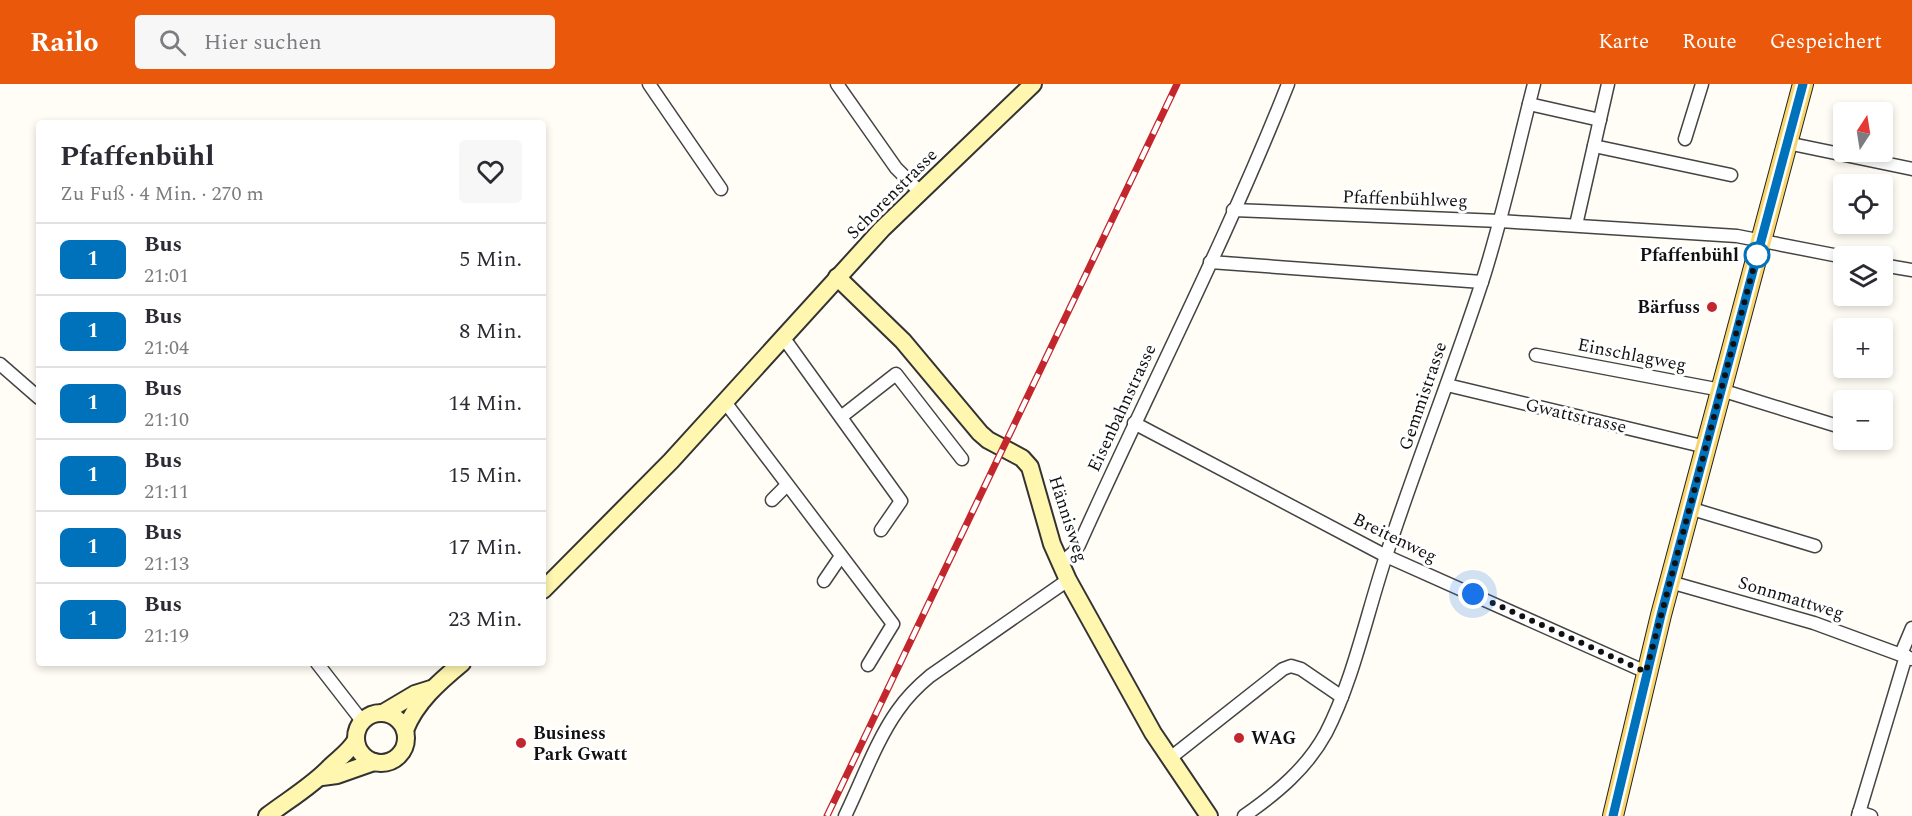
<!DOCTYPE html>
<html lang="de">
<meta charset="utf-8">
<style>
body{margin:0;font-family:Spectral,serif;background:#f7f7f7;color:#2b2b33;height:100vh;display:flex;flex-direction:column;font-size:22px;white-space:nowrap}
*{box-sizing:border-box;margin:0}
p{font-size:20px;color:#7c7c81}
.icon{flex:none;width:33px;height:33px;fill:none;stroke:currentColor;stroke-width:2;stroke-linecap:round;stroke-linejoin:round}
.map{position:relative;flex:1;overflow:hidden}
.panel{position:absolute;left:36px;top:36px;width:510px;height:546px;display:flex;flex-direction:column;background:#fff;border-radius:6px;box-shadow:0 3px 9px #0003}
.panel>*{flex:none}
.badge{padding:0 12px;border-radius:9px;font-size:21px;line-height:39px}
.needle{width:39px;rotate:12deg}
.controls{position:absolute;left:1833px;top:18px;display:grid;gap:12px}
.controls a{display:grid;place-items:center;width:60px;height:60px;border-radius:6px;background:#fff;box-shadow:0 3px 9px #0003;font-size:30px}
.you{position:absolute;width:30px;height:30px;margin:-15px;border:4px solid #fff;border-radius:50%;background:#1a73e8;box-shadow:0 0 0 9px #1a73e833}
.map>.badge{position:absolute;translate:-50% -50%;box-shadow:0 0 0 3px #fff}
.round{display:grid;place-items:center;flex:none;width:63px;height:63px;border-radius:6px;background:#f7f7f7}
.head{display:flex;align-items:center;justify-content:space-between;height:102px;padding:0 24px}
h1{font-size:28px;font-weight:700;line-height:45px}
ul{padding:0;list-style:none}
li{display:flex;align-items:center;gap:18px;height:72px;padding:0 24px;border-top:2px solid #e1e1e2}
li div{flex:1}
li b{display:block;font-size:22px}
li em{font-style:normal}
li .badge{min-width:66px;font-weight:700;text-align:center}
header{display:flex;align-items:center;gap:36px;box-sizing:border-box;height:84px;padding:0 30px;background:#ea580c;color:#fff}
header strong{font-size:28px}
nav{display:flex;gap:33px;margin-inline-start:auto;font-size:21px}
.search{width:420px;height:54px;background:#f7f7f7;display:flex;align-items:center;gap:15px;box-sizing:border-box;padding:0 21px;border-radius:6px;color:#7c7c81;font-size:22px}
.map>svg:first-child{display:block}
</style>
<header>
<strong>Railo</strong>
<div class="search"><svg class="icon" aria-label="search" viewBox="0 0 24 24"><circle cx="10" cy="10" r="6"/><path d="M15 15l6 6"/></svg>Hier suchen</div>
<nav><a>Karte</a><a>Route</a><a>Gespeichert</a></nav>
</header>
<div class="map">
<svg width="1912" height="732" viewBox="0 0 1912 732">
<rect width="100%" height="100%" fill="#fffdf5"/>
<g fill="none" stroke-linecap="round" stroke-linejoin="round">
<g stroke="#444" stroke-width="15">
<g id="street">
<path d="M 649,0 L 721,105"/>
<path d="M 837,0 L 896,84 L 920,108"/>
<path d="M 1529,20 L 1600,36"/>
<path d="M 1685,55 L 1702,0"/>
<path d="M 1787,59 L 1912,85"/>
<path d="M 1594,62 L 1731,91"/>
<path d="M 1233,126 L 1500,137 L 1737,152 L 1844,173"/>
<path d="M 1576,141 L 1608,0"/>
<path d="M 1210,178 L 1482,198"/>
<path d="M 1882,181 L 1912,186"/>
<path d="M 783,253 L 901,417 L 881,446"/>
<path d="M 1536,271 L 1721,306 L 1844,344"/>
<path d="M 0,280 L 39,314"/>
<path d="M 1447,301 L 1706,363"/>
<path d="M 725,318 L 893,540 L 868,581"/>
<path d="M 841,333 L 896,290 L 962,375"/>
<path d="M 1134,339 L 1386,472 L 1646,588"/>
<path d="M 1880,356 L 1882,356"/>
<path d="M 772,416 L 787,401"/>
<path d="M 1689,424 L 1815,462"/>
<path d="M 1060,480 L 1074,468 L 1079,461 C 1148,307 1226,157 1288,0"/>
<path d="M 824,497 L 841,472"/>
<path d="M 1670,498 L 1814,539 L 1912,575"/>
<path d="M 1901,570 L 1912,544"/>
<path d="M 317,579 L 362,637"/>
<path d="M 1169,675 L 1283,585 L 1291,582 L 1301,585 L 1342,613"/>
<path d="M 1859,728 L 1871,732"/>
<path d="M 845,732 C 861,699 877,655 898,626 C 907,613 918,602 930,592 L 1068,496"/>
<path d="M 1244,732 C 1277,709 1307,684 1326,649 C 1353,597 1367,529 1386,472 C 1416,380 1452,290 1482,198 C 1503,133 1517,66 1534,0"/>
<path d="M 1858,732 L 1906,572"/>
</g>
</g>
<g stroke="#333" stroke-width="20">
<g id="secondary">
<path d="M 837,193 L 903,257 L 980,349 L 988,356 L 1022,374 L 1030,383 L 1052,460 L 1068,496 L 1153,649 L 1209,732"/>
<path d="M 543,506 L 671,377 L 882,145 L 1033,0"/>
<circle cx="381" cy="654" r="25"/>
<path d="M 383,629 L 415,610 L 431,605"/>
<path d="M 405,646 C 416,618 439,598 462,579"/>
<path d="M 322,693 L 337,691 L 374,678"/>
<path d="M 267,732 C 288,716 312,702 330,683 C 339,674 349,668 356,656"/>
</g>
</g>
<g stroke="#222" stroke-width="22">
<path id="primary" d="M 1613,732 L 1661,531 L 1803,0"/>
</g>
<use href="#street" stroke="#fff" stroke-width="12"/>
<use href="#secondary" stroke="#fff6b0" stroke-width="16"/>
<use href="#primary" stroke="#f9d66b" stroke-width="20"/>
<g stroke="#c4262e" stroke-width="7">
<path id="rail" d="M 827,732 L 1177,0"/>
</g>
<use href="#rail" stroke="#fff" stroke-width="4.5" stroke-dasharray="14" stroke-linecap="butt"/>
</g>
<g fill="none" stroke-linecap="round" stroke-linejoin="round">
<g stroke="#fff" stroke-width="14">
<path id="line" d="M 1613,732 L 1661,531 L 1803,0"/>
</g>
<use href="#line" stroke="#0072bc" stroke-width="9"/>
<path stroke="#111" stroke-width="6" stroke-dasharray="0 10.8" d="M 1473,510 L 1646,588 L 1757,171"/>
</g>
<circle fill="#fff" stroke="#0072bc" stroke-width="3" cx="1757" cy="171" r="12"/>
<g fill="#c4262e" stroke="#fff" stroke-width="2">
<circle cx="1712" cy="223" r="6"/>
<circle cx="1239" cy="654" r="6"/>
<circle cx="521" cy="659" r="6"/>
</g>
<g text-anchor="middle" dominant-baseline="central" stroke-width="6" stroke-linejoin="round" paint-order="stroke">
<g font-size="18" fill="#111" stroke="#fff">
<text transform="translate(892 110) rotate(-45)">Schorenstrasse</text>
<text transform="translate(1405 115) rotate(2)">Pfaffenbühlweg</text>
<text transform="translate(1632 271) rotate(11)">Einschlagweg</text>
<text transform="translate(1423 312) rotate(-71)">Gemmistrasse</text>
<text transform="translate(1122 324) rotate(-65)">Eisenbahnstrasse</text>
<text transform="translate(1576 332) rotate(13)">Gwattstrasse</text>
<text transform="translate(1068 435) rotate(72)">Hännisweg</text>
<text transform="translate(1395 454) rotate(26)">Breitenweg</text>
<text transform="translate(1791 514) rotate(17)">Sonnmattweg</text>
</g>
<g font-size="18" font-weight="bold" fill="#111" stroke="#fff" text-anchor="end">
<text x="1739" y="171">Pfaffenbühl</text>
</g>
<g font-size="18" font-weight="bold" fill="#111" stroke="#fff" text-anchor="start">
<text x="1700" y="223" text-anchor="end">Bärfuss</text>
<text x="533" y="649">Business<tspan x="533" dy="21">Park Gwatt</tspan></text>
<text x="1251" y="654">WAG</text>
</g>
</g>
</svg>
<div class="controls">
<a><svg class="needle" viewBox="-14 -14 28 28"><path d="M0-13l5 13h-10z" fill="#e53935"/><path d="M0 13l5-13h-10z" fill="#7c7c81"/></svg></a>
<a><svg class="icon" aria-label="locate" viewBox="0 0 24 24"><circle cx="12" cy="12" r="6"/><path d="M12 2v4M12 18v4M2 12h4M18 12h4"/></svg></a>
<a><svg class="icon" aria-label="layers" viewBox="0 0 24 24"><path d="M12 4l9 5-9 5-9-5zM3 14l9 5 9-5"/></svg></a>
<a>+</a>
<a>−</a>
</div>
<div class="you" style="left:1473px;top:510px"></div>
<section class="panel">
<div class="head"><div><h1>Pfaffenbühl</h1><p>Zu Fuß · 4 Min. · 270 m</p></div><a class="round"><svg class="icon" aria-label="heart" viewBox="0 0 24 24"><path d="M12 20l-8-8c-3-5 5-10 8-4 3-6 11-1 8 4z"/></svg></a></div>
<ul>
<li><span class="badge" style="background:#0072bc;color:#fff">1</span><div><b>Bus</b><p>21:01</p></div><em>5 Min.</em></li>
<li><span class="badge" style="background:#0072bc;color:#fff">1</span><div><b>Bus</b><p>21:04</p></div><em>8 Min.</em></li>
<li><span class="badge" style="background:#0072bc;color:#fff">1</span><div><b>Bus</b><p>21:10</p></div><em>14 Min.</em></li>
<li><span class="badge" style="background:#0072bc;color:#fff">1</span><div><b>Bus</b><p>21:11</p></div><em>15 Min.</em></li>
<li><span class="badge" style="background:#0072bc;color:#fff">1</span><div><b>Bus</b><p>21:13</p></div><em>17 Min.</em></li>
<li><span class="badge" style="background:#0072bc;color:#fff">1</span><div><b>Bus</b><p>21:19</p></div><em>23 Min.</em></li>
</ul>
</section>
</div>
